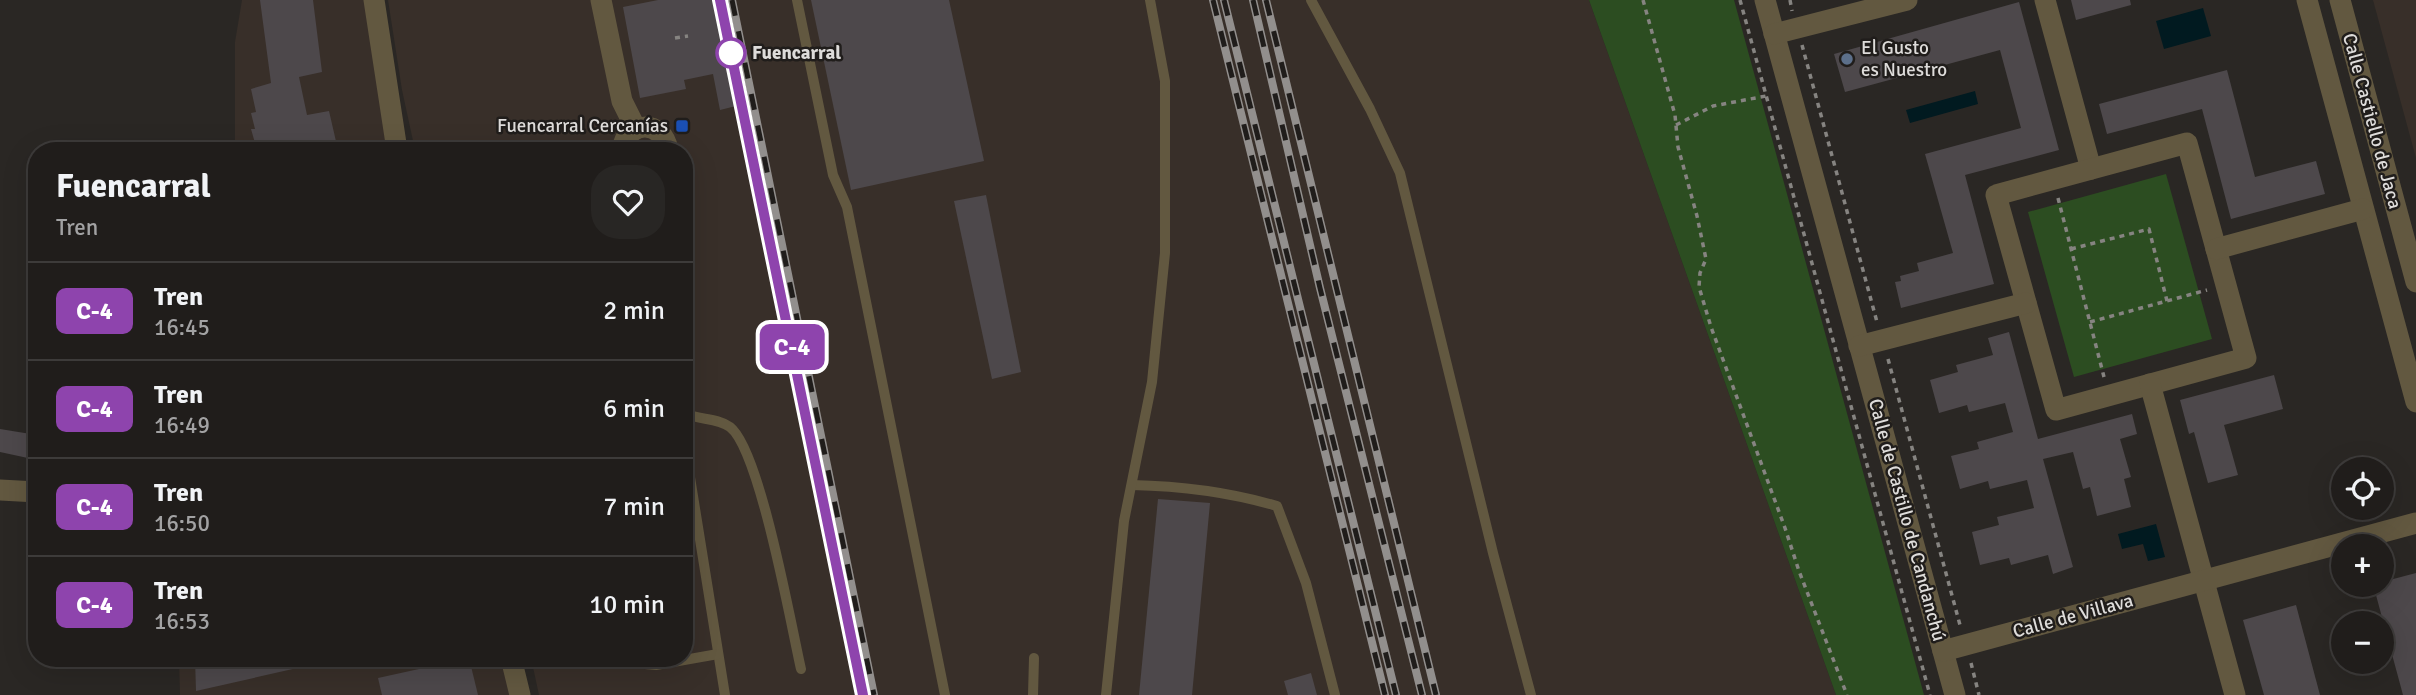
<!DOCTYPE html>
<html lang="es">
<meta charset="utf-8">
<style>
body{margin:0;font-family:Signika,sans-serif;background:#282624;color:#f1f3f6;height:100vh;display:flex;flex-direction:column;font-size:26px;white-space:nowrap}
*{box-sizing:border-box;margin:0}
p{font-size:23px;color:#a2a2a3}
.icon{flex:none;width:38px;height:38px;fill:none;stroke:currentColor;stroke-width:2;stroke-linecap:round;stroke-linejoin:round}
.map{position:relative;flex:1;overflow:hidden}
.sheet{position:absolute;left:28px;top:142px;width:665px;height:525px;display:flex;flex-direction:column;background:#201d1b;border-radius:28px;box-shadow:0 7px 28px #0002,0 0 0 2px #3d3b3a}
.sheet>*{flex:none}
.badge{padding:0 14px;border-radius:10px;font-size:24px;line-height:46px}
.buttons{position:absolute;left:2331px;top:457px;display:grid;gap:14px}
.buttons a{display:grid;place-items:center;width:63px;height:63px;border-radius:50%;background:#201d1b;box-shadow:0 7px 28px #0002,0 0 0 2px #3d3b3a;font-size:35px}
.map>.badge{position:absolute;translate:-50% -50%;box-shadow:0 0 0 4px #fff}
.round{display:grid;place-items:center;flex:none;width:74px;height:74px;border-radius:28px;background:#282624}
.summary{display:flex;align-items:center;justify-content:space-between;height:119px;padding:0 28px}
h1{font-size:33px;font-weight:700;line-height:52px}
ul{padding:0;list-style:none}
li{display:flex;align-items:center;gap:21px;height:98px;padding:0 28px;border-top:2px solid #3d3b3a}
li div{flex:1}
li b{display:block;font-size:26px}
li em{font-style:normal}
li .badge{min-width:77px;font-weight:700;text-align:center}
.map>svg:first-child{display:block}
</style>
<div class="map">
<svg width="2416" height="695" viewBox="0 0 2416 695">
<rect width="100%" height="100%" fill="#2a2724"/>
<g fill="#382f29">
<path d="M 242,0 L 376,0 L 407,150 L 235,150 L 235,42 Z"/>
<path d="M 388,0 L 1589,0 L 1836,695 L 539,695 L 531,658 L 684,658 L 684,150 L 415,150 L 402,90 Z"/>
<path d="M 2373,0 L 2416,0 L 2416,158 Z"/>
<path d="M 179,658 L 511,658 L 519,695 L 180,695 Z"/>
</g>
<g fill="#2c4d21">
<path d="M 1589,0 L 1734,0 L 1924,695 L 1836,695 Z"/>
<path d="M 2166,174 L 2212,339 L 2074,377 L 2028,212 Z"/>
</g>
<g fill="#011a20">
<path d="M 2203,8 L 2211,36 L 2164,49 L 2156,21 Z"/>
<path d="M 1975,91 L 1978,104 L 1910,123 L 1906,110 Z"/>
<path d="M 2156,524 L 2165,557 L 2148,561 L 2143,544 L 2122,549 L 2118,534 Z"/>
</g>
<g fill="#4d484b">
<path d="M 260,0 L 313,0 L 322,72 L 299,77 L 307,115 L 329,111 L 338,150 L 257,150 L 251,129 L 255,129 L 251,113 L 256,112 L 251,89 L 271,83 Z"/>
<path d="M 658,0 L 714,0 L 736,106 L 720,110 L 713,74 L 684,80 L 686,89 L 640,98 L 623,7 Z"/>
<path d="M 811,0 L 949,0 L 984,161 L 851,190 Z"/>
<path d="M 2071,0 L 2130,0 L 2131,5 L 2076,20 Z"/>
<path d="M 2019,2 L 2059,150 L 1965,175 L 1994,284 L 1901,308 L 1895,282 L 1901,281 L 1900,276 L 1919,271 L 1917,263 L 1953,253 L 1925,154 L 2021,128 L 2000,50 L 1845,92 L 1834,54 Z"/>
<path d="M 2227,70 L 2255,177 L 2316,161 L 2325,194 L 2231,219 L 2202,109 L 2107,134 L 2099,104 Z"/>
<path d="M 986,195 L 1021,372 L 992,379 L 954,201 Z"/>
<path d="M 2009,332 L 2038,439 L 2132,414 L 2137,434 L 2120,439 L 2131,477 L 2124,479 L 2131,507 L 2097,516 L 2090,487 L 2083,489 L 2073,452 L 2043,459 L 2073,567 L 2053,574 L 2048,555 L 2011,565 L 2009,558 L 1980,565 L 1972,532 L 1999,525 L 1997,517 L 2034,508 L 2027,480 L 1990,489 L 1988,481 L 1960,489 L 1951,456 L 1979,449 L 1977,442 L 2013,432 L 2005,403 L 1969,412 L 1967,405 L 1939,413 L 1930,380 L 1958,372 L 1956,365 L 1993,355 L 1988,338 Z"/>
<path d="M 2274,375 L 2283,409 L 2224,425 L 2238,475 L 2208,483 L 2194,432 L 2189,434 L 2180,400 Z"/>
<path d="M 0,429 L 37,435 L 37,460 L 0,452 Z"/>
<path d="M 1158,499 L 1210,503 L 1192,695 L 1139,695 Z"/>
<path d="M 2416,573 L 2416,695 L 2403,695 L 2373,584 L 2382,584 L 2382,582 Z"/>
<path d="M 2296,605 L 2320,695 L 2264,695 L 2243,620 Z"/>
<path d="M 195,658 L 314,658 L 315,664 L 196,691 Z"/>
<path d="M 469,658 L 478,695 L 382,695 L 378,678 Z"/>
<path d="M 1311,673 L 1317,695 L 1288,695 L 1284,681 Z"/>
</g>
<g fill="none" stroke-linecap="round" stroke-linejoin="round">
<g stroke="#868481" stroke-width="3.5" stroke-dasharray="5 5" stroke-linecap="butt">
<path d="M 1643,0 L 1675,115 L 1678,147 L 1697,216 L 1706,259 L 1700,273 L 1699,287 L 1711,327 L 1785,528 L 1799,571 L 1847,695"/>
<path d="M 1740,0 L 1930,695"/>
<path d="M 1790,0 L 1792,11"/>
<path d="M 675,38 L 688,36"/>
<path d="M 1802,45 L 1877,322"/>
<path d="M 1676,125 L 1713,106 L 1766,96"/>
<path d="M 2058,198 L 2104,377"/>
<path d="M 2071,249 L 2149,229 L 2167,301"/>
<path d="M 2090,322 L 2207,290"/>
<path d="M 1888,359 L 1960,625"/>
<path d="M 1971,663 L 1979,695"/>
</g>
<g stroke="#625840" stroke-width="10">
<path d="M 797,0 L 833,175 L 847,207 L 945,695"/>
<path d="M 1311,0 L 1370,109 L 1400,173 L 1493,553 L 1531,695"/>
<path d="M 684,413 C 698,420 718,418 730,427 C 760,450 791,625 801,669"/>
<path d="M 684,440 L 725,695"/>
<path d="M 1132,485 C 1182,486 1229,492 1277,506 L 1306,583 L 1335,695"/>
<path d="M 634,663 L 656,665 L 718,654"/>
<path d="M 1033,695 L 1034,658"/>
<path d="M 1106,695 L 1124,521 L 1152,382 L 1165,253 L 1165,81 L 1150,0"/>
</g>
<g stroke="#625840" stroke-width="21">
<path d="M 374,0 L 397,150"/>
<path d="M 601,0 L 622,101 L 636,129"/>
<path d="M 1765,0 L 1955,695"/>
<path d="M 2045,0 L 2091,169"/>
<path d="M 2307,0 L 2416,402"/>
<path d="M 2340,0 L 2416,282"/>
<path d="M 1774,34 L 1907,0"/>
<path d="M 2187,143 L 2246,358 L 2056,410 L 1996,195 Z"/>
<path d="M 622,150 C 626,120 663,119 668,150"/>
<path d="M 2216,249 L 2363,209"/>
<path d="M 1859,346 L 2026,303"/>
<path d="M 2150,384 L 2235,695"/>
<path d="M 0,490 L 37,492"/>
<path d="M 1943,651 L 2416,523"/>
<path d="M 511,658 L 520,695"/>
</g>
<g stroke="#928f8d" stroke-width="8">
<g id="rail">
<path d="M 720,0 L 863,695"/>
<path d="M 732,0 L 874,695"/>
<path d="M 1213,0 L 1385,695"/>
<path d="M 1224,0 L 1396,695"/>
<path d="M 1253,0 L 1320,288 L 1422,695"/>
<path d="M 1266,0 L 1436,695"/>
</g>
</g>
<use href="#rail" stroke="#201d1b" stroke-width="5" stroke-dasharray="16" stroke-linecap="butt"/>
</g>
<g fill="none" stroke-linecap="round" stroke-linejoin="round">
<g stroke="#fff" stroke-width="16">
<path id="line" d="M 720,0 L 863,695"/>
</g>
<use href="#line" stroke="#8e44ad" stroke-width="10"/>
</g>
<circle fill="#fff" stroke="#8e44ad" stroke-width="3.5" cx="731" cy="53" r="14"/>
<circle fill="#5c6f8a" stroke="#201d1b" stroke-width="2.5" cx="1847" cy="59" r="7"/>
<rect fill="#1a4fb4" stroke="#201d1b" stroke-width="2.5" x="675" y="119" width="14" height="14" rx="3.5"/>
<g text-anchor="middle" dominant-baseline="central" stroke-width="5" stroke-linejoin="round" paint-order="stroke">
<g font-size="19" fill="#dedcda" stroke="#201d1b" text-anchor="start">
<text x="1861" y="48">El Gusto<tspan x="1861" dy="22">es Nuestro</tspan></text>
<text x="668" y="126" text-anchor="end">Fuencarral Cercanías</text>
</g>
<g font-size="19" font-weight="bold" fill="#dedcda" stroke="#201d1b" text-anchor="start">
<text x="752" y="53">Fuencarral</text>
</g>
<g font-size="19" fill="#dedcda" stroke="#201d1b">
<text transform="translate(2372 121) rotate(75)">Calle Castiello de Jaca</text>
<text transform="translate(1907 520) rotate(75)">Calle de Castillo de Candanchú</text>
<text transform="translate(2073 616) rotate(-15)">Calle de Villava</text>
</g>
</g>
</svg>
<div class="buttons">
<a><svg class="icon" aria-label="locate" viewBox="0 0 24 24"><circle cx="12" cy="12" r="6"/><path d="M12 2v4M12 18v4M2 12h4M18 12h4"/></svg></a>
<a>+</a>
<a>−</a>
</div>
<b class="badge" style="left:792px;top:347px;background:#8e44ad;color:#fff">C-4</b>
<section class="sheet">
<div class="summary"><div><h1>Fuencarral</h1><p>Tren</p></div><a class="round"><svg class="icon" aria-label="heart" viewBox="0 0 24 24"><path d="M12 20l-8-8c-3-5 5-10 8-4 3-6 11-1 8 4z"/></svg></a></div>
<ul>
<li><span class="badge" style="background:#8e44ad;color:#fff">C-4</span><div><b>Tren</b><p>16:45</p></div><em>2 min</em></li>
<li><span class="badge" style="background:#8e44ad;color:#fff">C-4</span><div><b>Tren</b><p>16:49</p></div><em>6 min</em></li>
<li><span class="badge" style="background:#8e44ad;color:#fff">C-4</span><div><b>Tren</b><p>16:50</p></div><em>7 min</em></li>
<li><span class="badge" style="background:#8e44ad;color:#fff">C-4</span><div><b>Tren</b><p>16:53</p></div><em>10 min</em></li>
</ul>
</section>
</div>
